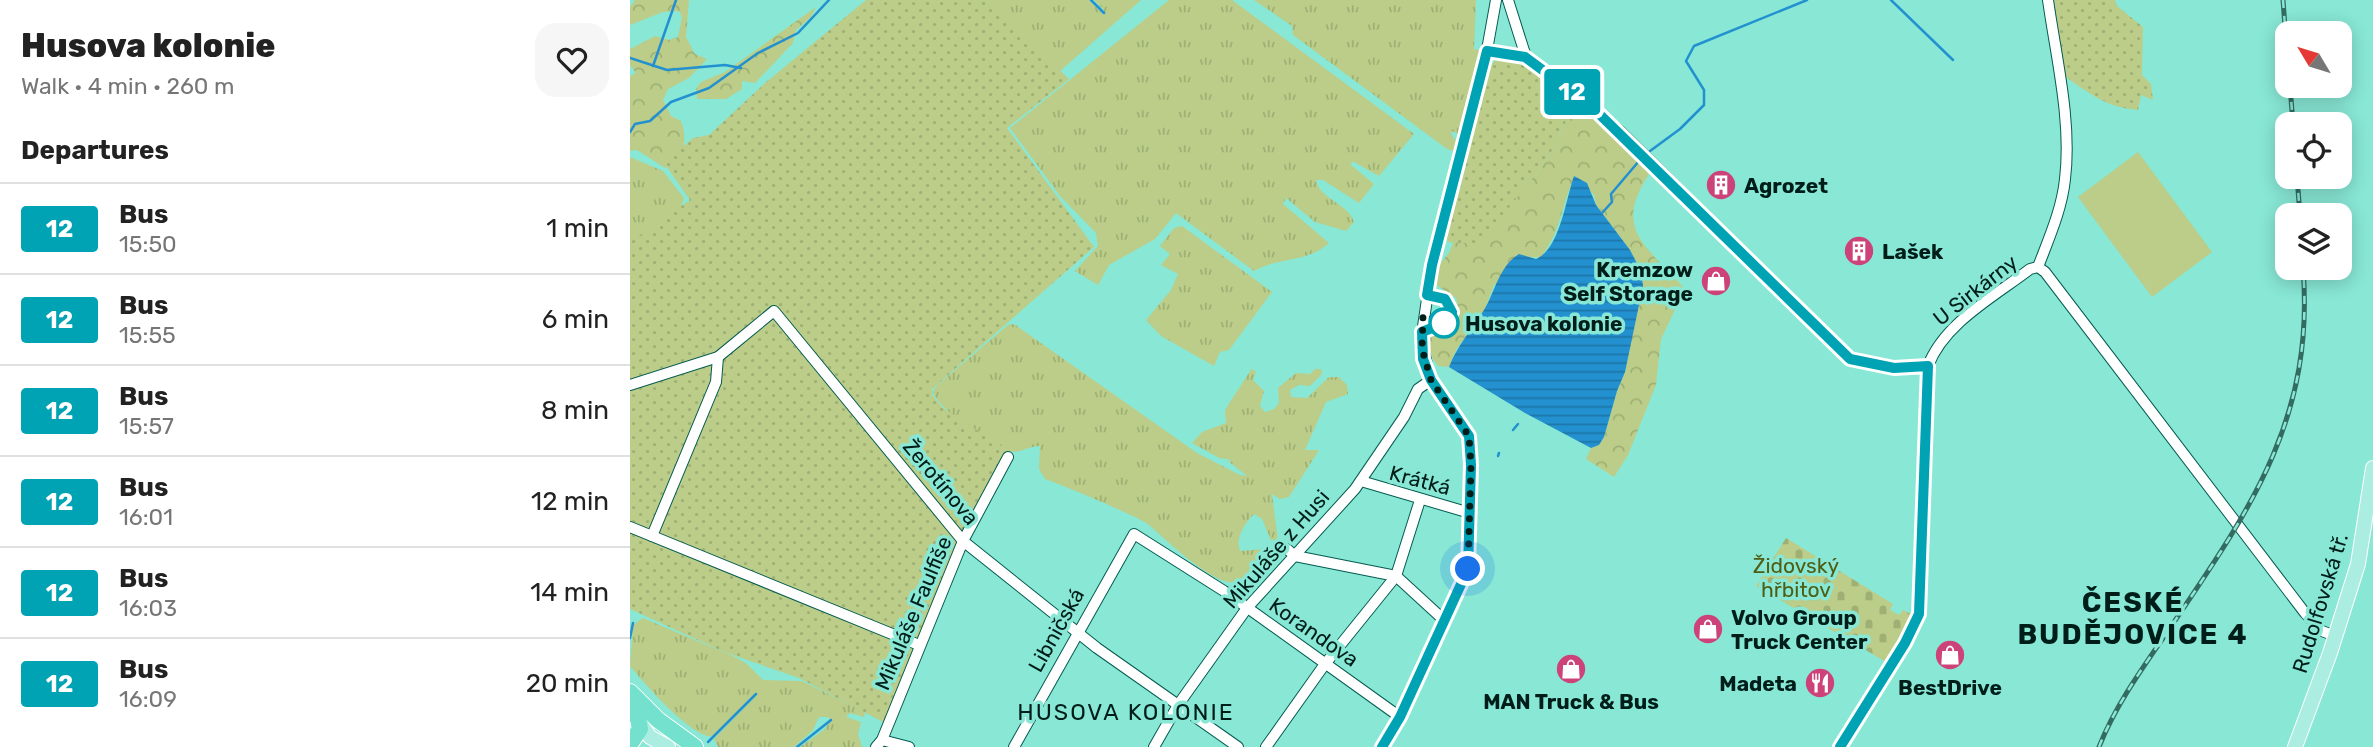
<!DOCTYPE html>
<meta charset="utf-8">
<style>
body{margin:0;font-family:Rubik,sans-serif;background:#f6f6f6;color:#222;height:100vh;display:flex;flex-direction:column;font-size:26px;white-space:nowrap}
*{box-sizing:border-box;margin:0}
p{font-size:23px;color:#767676}
.icon{flex:none;width:38px;height:38px;fill:none;stroke:currentColor;stroke-width:2;stroke-linecap:round;stroke-linejoin:round}
.map{position:relative;flex:1;overflow:hidden}
.drawer{display:flex;flex-direction:column;background:#fff;width:630px}
.drawer>*{flex:none}
.badge{padding:0 14px;border-radius:5px;font-size:24px;line-height:46px}
.needle{width:46px;rotate:308deg}
.fabs{position:absolute;left:1645px;top:21px;display:grid;gap:14px}
.fabs a{display:grid;place-items:center;width:77px;height:77px;border-radius:14px;background:#fff;box-shadow:0 4px 18px #0003;font-size:35px}
.you{position:absolute;width:35px;height:35px;margin:-18px;border:5px solid #fff;border-radius:50%;background:#1a73e8;box-shadow:0 0 0 10px #1a73e833}
.map>.badge{position:absolute;translate:-50% -50%;box-shadow:0 0 0 4px #fff}
h2{padding:0 21px;font-size:26px;line-height:63px}
.round{display:grid;place-items:center;flex:none;width:74px;height:74px;border-radius:21px;background:#f6f6f6}
.headline{display:flex;align-items:center;justify-content:space-between;height:119px;padding:0 21px}
h1{font-size:33px;font-weight:800;line-height:52px}
ul{padding:0;list-style:none}
li{display:flex;align-items:center;gap:21px;height:91px;padding:0 21px;border-top:2px solid #e0e0e0}
li div{flex:1}
li b{display:block;font-size:26px}
li em{font-style:normal}
li .badge{min-width:77px;font-weight:700;text-align:center}
main{display:flex;flex:1;min-height:0}
.map>svg:first-child{display:block}
</style>
<main>
<section class="drawer">
<div class="headline"><div><h1>Husova kolonie</h1><p>Walk · 4 min · 260 m</p></div><a class="round"><svg class="icon" aria-label="heart" viewBox="0 0 24 24"><path d="M12 20l-8-8c-3-5 5-10 8-4 3-6 11-1 8 4z"/></svg></a></div>
<h2>Departures</h2>
<ul>
<li><span class="badge" style="background:#00a3b4;color:#fff">12</span><div><b>Bus</b><p>15:50</p></div><em>1 min</em></li>
<li><span class="badge" style="background:#00a3b4;color:#fff">12</span><div><b>Bus</b><p>15:55</p></div><em>6 min</em></li>
<li><span class="badge" style="background:#00a3b4;color:#fff">12</span><div><b>Bus</b><p>15:57</p></div><em>8 min</em></li>
<li><span class="badge" style="background:#00a3b4;color:#fff">12</span><div><b>Bus</b><p>16:01</p></div><em>12 min</em></li>
<li><span class="badge" style="background:#00a3b4;color:#fff">12</span><div><b>Bus</b><p>16:03</p></div><em>14 min</em></li>
<li><span class="badge" style="background:#00a3b4;color:#fff">12</span><div><b>Bus</b><p>16:09</p></div><em>20 min</em></li>
</ul>
</section>
<div class="map">
<svg width="1743" height="747" viewBox="0 0 1743 747">
<defs>
<pattern id="grass-tufts" width="24" height="20" patternUnits="userSpaceOnUse" patternTransform="scale(1.75)"><rect width="24" height="20" fill="#bbcd88"/><path d="M3 7l-1-3M5 7V3M7 7l1-3M15 17l-1-3M17 17v-4M19 17l1-3" fill="none" stroke="#9fb075"/></pattern>
<pattern id="forest-crowns" width="20" height="18" patternUnits="userSpaceOnUse" patternTransform="scale(1.75)"><rect width="20" height="18" fill="#bbcd88"/><path d="M2 6a3 3 0 1 1 6 0M12 15a3 3 0 1 1 6 0" fill="none" stroke="#9fb075"/></pattern>
<pattern id="cemetery-stones" width="16" height="16" patternUnits="userSpaceOnUse" patternTransform="scale(1.75)"><rect width="16" height="16" fill="#bbcd88"/><path d="M2 7V4a2 2 0 0 1 4 0v3zM10 15v-3a2 2 0 0 1 4 0v3z" fill="#9fb075"/></pattern>
<pattern id="garden-dots" width="8" height="8" patternUnits="userSpaceOnUse" patternTransform="scale(1.75)"><rect width="8" height="8" fill="#bbcd88"/><path d="M2 2h.1M6 6h.1" fill="none" stroke="#9fb075" stroke-width="1.8" stroke-linecap="round"/></pattern>
<pattern id="water-rules" width="6" height="5" patternUnits="userSpaceOnUse" patternTransform="scale(1.75)"><rect width="6" height="5" fill="#2391d0"/><path d="M0 2.5h6" fill="none" stroke="#1c76a8"/></pattern>
</defs>
<rect width="100%" height="100%" fill="#88e7d5"/>
<g fill="url(#grass-tufts)">
<path d="M 357,0 L 459,0 L 474,15 L 474,10 L 464,0 L 511,0 L 429,72 Z"/>
<path d="M 539,0 L 602,0 L 784,134 L 749,176 L 722,161 L 721,165 L 744,184 L 729,203 L 693,180 L 686,180 C 689,199 718,203 724,222 L 716,231 L 685,222 L 656,198 L 653,204 L 699,243 C 675,264 651,256 624,271 L 546,213 L 525,239 L 479,265 L 468,285 L 445,271 L 468,246 L 466,233 L 430,196 L 380,128 Z"/>
<path d="M 624,0 L 846,0 L 844,49 L 850,50 L 830,135 L 822,131 L 821,134 L 829,145 L 827,152 L 817,149 L 663,35 L 662,26 Z"/>
<path d="M 0,157 L 33,171 L 54,198 L 51,207 L 0,250 Z"/>
<path d="M 552,226 L 642,292 L 599,350 L 590,352 L 584,366 L 531,336 L 516,320 L 541,290 L 548,274 L 531,265 L 540,254 L 530,246 L 544,228 Z"/>
<path d="M 384,324 L 567,453 L 610,475 L 617,476 L 598,461 L 602,460 L 589,458 L 562,443 L 572,432 L 596,423 C 596,419 595,416 595,412 C 594,409 617,378 621,369 L 626,372 L 623,380 L 634,391 L 630,406 L 635,412 L 644,409 L 649,403 L 648,388 L 666,373 L 680,374 L 685,369 L 691,369 L 692,374 L 680,386 L 669,385 L 660,390 L 661,397 L 677,398 L 699,377 L 709,377 L 717,385 L 718,394 L 696,402 L 675,450 L 689,450 L 659,497 L 650,499 L 642,494 L 648,541 L 641,540 L 632,519 L 624,514 C 615,523 605,537 610,551 L 635,549 L 644,561 L 629,577 C 624,578 601,583 598,582 C 575,577 537,541 519,525 C 512,518 430,484 415,479 L 409,469 L 410,446 C 399,446 389,454 377,451 C 362,446 306,407 303,392 L 306,386 L 378,325 Z"/>
<path d="M 13,618 L 103,656 L 117,664 L 133,680 L 172,681 L 235,712 L 234,717 L 220,713 L 216,717 L 231,722 L 228,734 L 232,747 L 170,747 L 195,729 L 201,720 L 198,717 L 189,717 L 183,730 L 164,747 L 88,747 L 84,739 L 124,698 L 121,697 L 84,736 C 64,741 13,682 0,666 L 3,625 Z"/>
</g>
<g fill="url(#forest-crowns)">
<path d="M 5,0 L 59,0 L 56,37 L 65,54 L 77,59 L 59,78 L 38,89 L 33,100 L 41,116 L 51,121 C 58,140 55,157 35,168 L 7,150 L 0,151 L 0,76 L 6,73 L 0,65 L 0,49 L 25,36 L 39,40 L 48,37 L 52,17 L 49,11 L 33,12 L 0,25 L 0,7 Z"/>
<path d="M 186,7 L 181,17 L 166,30 L 163,43 L 125,83 L 112,81 L 112,89 L 96,99 L 67,99 L 66,89 L 71,82 L 95,72 Z"/>
<path d="M 950,102 L 1022,170 C 980,229 1016,245 1055,289 L 1031,339 L 1026,385 L 998,455 L 984,477 L 956,459 L 961,448 L 969,445 L 974,437 L 987,391 L 995,372 L 1011,271 L 1000,250 L 966,205 L 964,195 L 945,176 C 931,204 932,230 911,257 L 899,257 L 864,285 L 855,309 L 826,350 L 819,367 L 808,366 L 796,349 L 800,337 L 819,327 L 829,313 L 826,298 L 805,284 C 802,264 820,259 823,242 L 850,243 L 917,160 L 945,103 Z"/>
</g>
<path fill="url(#cemetery-stones)" d="M 1156,538 L 1263,604 L 1260,610 L 1269,615 L 1273,610 L 1281,614 L 1256,662 L 1126,586 Z"/>
<g fill="url(#garden-dots)">
<path d="M 236,0 L 357,0 L 439,79 L 377,128 L 464,247 L 302,389 L 302,395 L 313,408 L 379,451 L 253,722 L 169,678 L 94,652 L 0,609 L 0,242 L 60,200 L 34,163 L 63,138 L 79,135 L 135,83 Z"/>
<path d="M 1424,0 L 1485,0 L 1487,6 L 1513,27 L 1512,75 L 1521,84 L 1523,100 L 1511,95 L 1508,110 C 1473,107 1461,93 1432,75 Z"/>
<path d="M 866,60 L 896,65 L 945,103 L 917,160 L 850,244 L 818,242 L 815,237 L 856,70 Z"/>
</g>
<path fill="#bbcd88" d="M 1508,152 L 1582,252 L 1522,297 L 1448,197 Z"/>
<path fill="url(#water-rules)" d="M 944,176 L 957,183 L 966,205 L 1000,250 L 1011,271 L 1013,286 L 995,372 L 987,391 L 974,437 L 969,445 L 961,448 L 895,413 L 819,367 C 827,346 842,329 854,310 C 865,292 869,266 889,254 L 906,259 C 930,249 936,198 944,176 Z"/>
<g fill="none" stroke-linecap="round" stroke-linejoin="round">
<g stroke="#2391d0" stroke-width="2.5">
<path d="M 461,0 L 474,13"/>
<path d="M 1261,0 L 1323,60"/>
<path d="M 0,58 L 37,70 L 95,65 L 111,68"/>
<path d="M 23,66 L 46,0"/>
<path d="M 0,132 L 5,124 L 20,121 L 41,102 L 79,88 L 128,53 L 168,33 L 199,0"/>
<path d="M 1020,151 L 1050,129 L 1074,105 L 1074,90 L 1056,61 L 1064,46 L 1177,0"/>
<path d="M 972,213 L 982,202 L 981,194 L 1009,161"/>
<path d="M 883,430 L 888,424"/>
<path d="M 868,456 L 869,453"/>
<path d="M 0,638 L 3,623"/>
<path d="M 78,742 L 126,694"/>
<path d="M 167,747 L 201,720"/>
</g>
<g stroke="#045c50" stroke-width="12">
<g id="minor">
<path d="M 878,0 L 896,57 L 991,132 L 1220,359 L 1264,368 L 1298,366"/>
<path d="M 857,51 L 896,57"/>
<path d="M 1408,267 C 1419,238 1432,209 1435,179 C 1442,121 1426,57 1418,0"/>
<path d="M 0,385 L 88,357 L 144,311 L 333,541 L 467,648 L 608,747"/>
<path d="M 731,481 L 840,513"/>
<path d="M 0,527 L 289,645"/>
<path d="M 22,536 L 86,382 L 88,357"/>
<path d="M 657,549 L 665,556 L 766,576 L 815,621"/>
<path d="M 252,740 L 279,747"/>
<path d="M 246,747 L 252,740 L 333,541 L 378,457"/>
<path d="M 384,747 L 504,534 L 594,591 L 770,717"/>
<path d="M 524,747 L 548,705 L 617,608 L 725,489 L 774,417 L 788,389 L 801,380"/>
<path d="M 636,747 L 695,664 L 766,576 L 790,500"/>
<path d="M 752,747 L 770,717 L 838,569 L 841,465 L 839,436 L 801,380 L 791,340 L 802,265 L 855,61 L 866,0"/>
<path d="M 1210,747 L 1272,648 L 1289,614 L 1298,366 C 1314,323 1365,296 1400,269 L 1408,267 L 1415,272 L 1675,613 L 1692,631 L 1705,636"/>
</g>
</g>
<g stroke="#fff" stroke-width="16">
<g id="major">
<path d="M 10,723 L 20,737 L 38,747"/>
<path d="M 1665,747 L 1700,653 L 1728,564 L 1743,468"/>
</g>
</g>
<g stroke="#fff" stroke-width="18">
<g id="highway">
<path d="M 0,692 L 28,720 L 65,747"/>
<path d="M 0,711 L 8,718 L 10,729 L 0,744"/>
</g>
</g>
<use href="#minor" stroke="#fff" stroke-width="10"/>
<use href="#major" stroke="#abede1" stroke-width="14"/>
<use href="#highway" stroke="#73e1cd" stroke-width="16"/>
<g stroke="#346b61" stroke-width="5">
<g id="rail">
<path d="M 1653,0 L 1657,53"/>
<path d="M 1660,86 L 1663,124"/>
<path d="M 1667,177 L 1670,215"/>
<path d="M 1469,747 C 1486,704 1514,666 1540,628 C 1620,510 1685,418 1673,268"/>
</g>
</g>
<use href="#rail" stroke="#88e7d5" stroke-width="2.5" stroke-dasharray="8" stroke-linecap="butt"/>
</g>
<g fill="none" stroke-linecap="round" stroke-linejoin="round">
<g stroke="#fff" stroke-width="16">
<path id="line" d="M 752,747 L 770,717 L 838,569 L 841,465 L 839,436 L 801,380 L 793,359 L 792,332 L 814,323 L 822,312 L 815,299 L 797,295 L 802,265 L 857,51 L 895,57 L 961,106 L 1220,359 L 1264,368 L 1298,366 L 1289,614 L 1275,643 L 1210,747"/>
</g>
<use href="#line" stroke="#00a3b4" stroke-width="10"/>
<path stroke="#001e19" stroke-width="7" stroke-dasharray="0 12.6" d="M 814,323 L 793,315 L 792,349 L 801,380 L 839,436 L 841,465 L 838,569"/>
</g>
<defs>
<g id="building-disc" transform="scale(1.575)"><circle r="9.5" fill="#cd4278" stroke="#88e7d5"/><path d="M-4-6H4V6H1V3H-1V6H-4ZM-2.5-4.3h1.7v1.8h-1.7ZM.8-4.3h1.7v1.8H.8ZM-2.5-1h1.7V.8h-1.7ZM.8-1h1.7V.8H.8Z" fill="#fff"/></g>
<g id="shop-disc" transform="scale(1.575)"><circle r="9.5" fill="#cd4278" stroke="#88e7d5"/><path d="M-5-2.5h2.3a2.7 3.5 0 0 1 5.4 0H5L5.5 6h-11ZM-1.5-2.5h3a1.5 2.3 0 0 0-3 0Z" fill="#fff"/></g>
<g id="restaurant-disc" transform="scale(1.575)"><circle r="9.5" fill="#cd4278" stroke="#88e7d5"/><path d="M-5-6h1v4h1v-4h1v4h1v-4h1v5L-1.5 .5V6h-2V.5L-5-1ZM5-6V6H3V1.5H1.5Q1.5-4 5-6Z" fill="#fff"/></g>
</defs>
<g fill-rule="evenodd">
<use href="#building-disc" x="1091" y="185"/>
<use href="#building-disc" x="1229" y="251"/>
<use href="#shop-disc" x="1086" y="281"/>
<use href="#shop-disc" x="1078" y="629"/>
<use href="#shop-disc" x="1320" y="655"/>
<use href="#shop-disc" x="941" y="669"/>
<use href="#restaurant-disc" x="1190" y="683"/>
</g>
<circle fill="#fff" stroke="#00a3b4" stroke-width="3.5" cx="814" cy="323" r="14"/>
<g text-anchor="middle" dominant-baseline="central" stroke-width="7" stroke-linejoin="round" paint-order="stroke">
<g font-size="21" font-weight="bold" fill="#001e19" stroke="#88e7d5" text-anchor="start">
<text x="1114" y="185">Agrozet</text>
<text x="1252" y="251">Lašek</text>
<text x="1063" y="269" text-anchor="end">Kremzow<tspan x="1063" dy="24">Self Storage</tspan></text>
<text x="1101" y="617">Volvo Group<tspan x="1101" dy="24">Truck Center</tspan></text>
<text x="1167" y="683" text-anchor="end">Madeta</text>
<text x="1320" y="687" text-anchor="middle">BestDrive</text>
<text x="941" y="701" text-anchor="middle">MAN Truck &amp; Bus</text>
</g>
<g font-size="21" fill="#001e19" stroke="#88e7d5">
<text transform="translate(1345 290) rotate(-38)">U Sirkárny</text>
<text transform="translate(790 480) rotate(15)">Krátká</text>
<text transform="translate(311 482) rotate(50)">Žerotínova</text>
<text transform="translate(646 549) rotate(-49)">Mikuláše z Husi</text>
<text transform="translate(1690 603) rotate(-73)">Rudolfovská tř.</text>
<text transform="translate(283 613) rotate(-67)">Mikuláše Faulfiše</text>
<text transform="translate(426 630) rotate(-61)">Libničská</text>
<text transform="translate(684 632) rotate(35)">Korandova</text>
</g>
<g font-size="21" font-weight="bold" fill="#001e19" stroke="#88e7d5" text-anchor="start">
<text x="835" y="323">Husova kolonie</text>
</g>
<g font-size="21" fill="#4f5e13" stroke="#88e7d5">
<text x="1166" y="565">Židovský<tspan x="1166" dy="24">hřbitov</tspan></text>
</g>
<g font-size="23" letter-spacing="2" fill="#001e19" stroke="#88e7d5">
<text x="496" y="712">HUSOVA KOLONIE</text>
</g>
<g font-size="28" font-weight="bold" letter-spacing="2" fill="#001e19" stroke="#88e7d5">
<text x="1503" y="602">ČESKÉ<tspan x="1503" dy="32">BUDĚJOVICE 4</tspan></text>
</g>
</g>
</svg>
<div class="fabs">
<a><svg class="needle" viewBox="-14 -14 28 28"><path d="M0-13l5 13h-10z" fill="#e53935"/><path d="M0 13l5-13h-10z" fill="#767676"/></svg></a>
<a><svg class="icon" aria-label="locate" viewBox="0 0 24 24"><circle cx="12" cy="12" r="6"/><path d="M12 2v4M12 18v4M2 12h4M18 12h4"/></svg></a>
<a><svg class="icon" aria-label="layers" viewBox="0 0 24 24"><path d="M12 4l9 5-9 5-9-5zM3 14l9 5 9-5"/></svg></a>
</div>
<div class="you" style="left:838px;top:569px"></div>
<b class="badge" style="left:942px;top:92px;background:#00a3b4;color:#fff">12</b>
</div>
</main>
